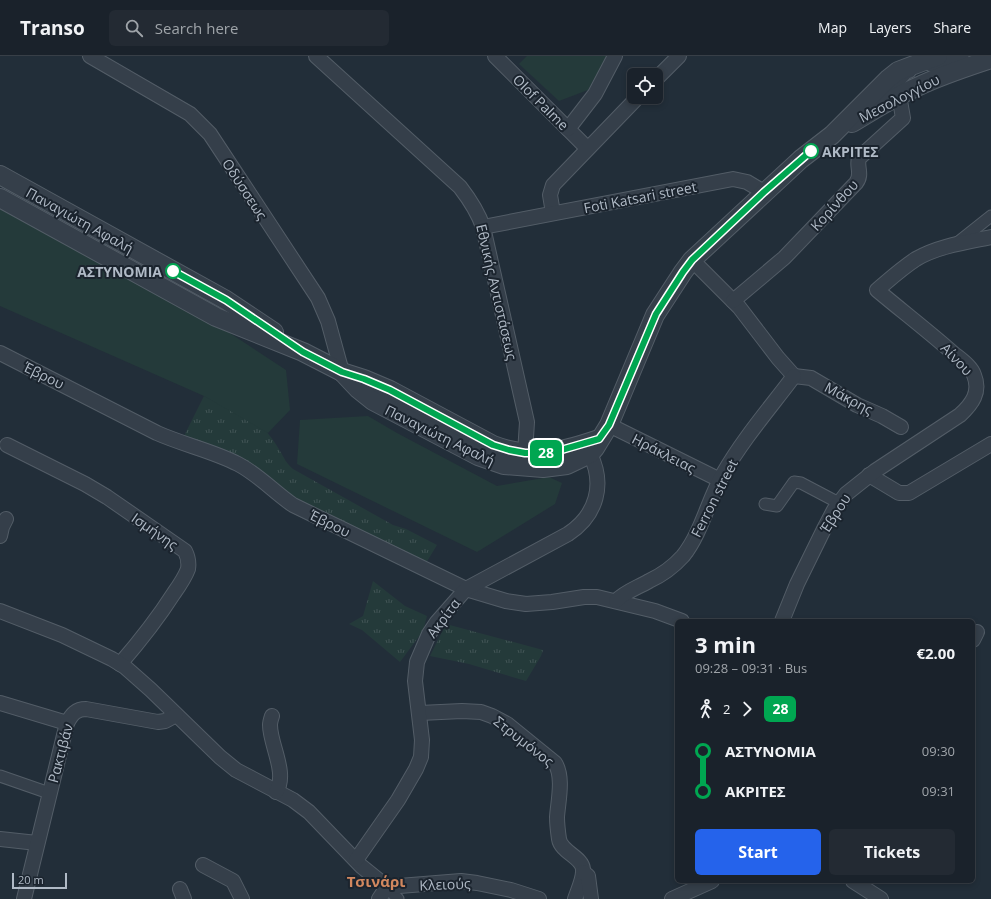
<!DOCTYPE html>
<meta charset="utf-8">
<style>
body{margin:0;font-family:"Open Sans",sans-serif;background:#232a33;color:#f1f3f6;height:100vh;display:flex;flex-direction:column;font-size:15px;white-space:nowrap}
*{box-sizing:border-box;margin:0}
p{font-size:13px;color:#9fa4a9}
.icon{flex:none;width:22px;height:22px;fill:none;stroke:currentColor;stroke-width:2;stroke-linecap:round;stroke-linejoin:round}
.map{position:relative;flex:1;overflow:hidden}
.sheet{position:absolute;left:675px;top:563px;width:300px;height:264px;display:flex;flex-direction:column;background:#1a222b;border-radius:6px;box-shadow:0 2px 6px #0003,0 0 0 1px #383f47}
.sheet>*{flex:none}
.badge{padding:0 8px;border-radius:6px;font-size:14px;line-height:26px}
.fabs{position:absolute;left:627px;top:12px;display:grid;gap:8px}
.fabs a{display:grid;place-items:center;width:36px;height:36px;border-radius:6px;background:#1a222b;box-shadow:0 2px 6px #0003,0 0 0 1px #383f47;font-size:20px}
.scale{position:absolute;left:12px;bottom:10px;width:55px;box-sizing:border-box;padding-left:4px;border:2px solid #b0bac6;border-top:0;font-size:11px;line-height:14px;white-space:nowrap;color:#b0bac6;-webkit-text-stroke:3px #1b242e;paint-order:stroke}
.map>.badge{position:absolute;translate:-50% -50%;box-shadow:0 0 0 2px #fff}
.legs{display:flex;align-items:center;gap:6px;height:44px;padding:0 20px;font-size:13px}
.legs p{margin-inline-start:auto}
.head{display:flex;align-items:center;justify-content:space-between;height:68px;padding:0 20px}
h1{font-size:22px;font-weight:700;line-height:30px}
.button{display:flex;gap:8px;margin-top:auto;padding:8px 20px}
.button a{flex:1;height:46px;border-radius:6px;background:#2563eb;color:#fff;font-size:16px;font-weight:700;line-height:46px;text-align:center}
.button a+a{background:#232a33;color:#f1f3f6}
ul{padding:0 20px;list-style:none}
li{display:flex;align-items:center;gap:14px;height:40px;font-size:15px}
li i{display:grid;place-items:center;width:6px;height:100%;margin:0 5px;background:currentColor}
li i::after{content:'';width:10px;height:10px;margin:-5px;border:3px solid;border-radius:50%;background:#1a222b}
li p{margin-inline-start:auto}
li:first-child i{background:linear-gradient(#0000 50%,currentColor 0)}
li:last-child i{background:linear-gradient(currentColor 50%,#0000 0)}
header{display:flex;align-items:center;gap:24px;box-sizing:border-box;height:56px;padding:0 20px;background:#1a222b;border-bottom:1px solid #383f47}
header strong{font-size:19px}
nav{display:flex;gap:22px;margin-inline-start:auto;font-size:14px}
.search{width:280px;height:36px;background:#232a33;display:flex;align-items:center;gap:10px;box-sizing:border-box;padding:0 14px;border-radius:6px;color:#9fa4a9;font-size:15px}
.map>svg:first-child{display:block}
</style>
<header>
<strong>Transo</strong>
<div class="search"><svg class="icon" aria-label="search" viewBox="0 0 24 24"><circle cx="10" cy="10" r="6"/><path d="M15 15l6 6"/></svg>Search here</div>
<nav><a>Map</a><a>Layers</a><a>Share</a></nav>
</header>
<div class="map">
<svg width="991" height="843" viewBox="0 0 991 843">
<defs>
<pattern id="grass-tufts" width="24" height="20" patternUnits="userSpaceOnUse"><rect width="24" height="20" fill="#243a3a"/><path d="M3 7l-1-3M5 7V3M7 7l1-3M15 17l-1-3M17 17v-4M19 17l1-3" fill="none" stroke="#415455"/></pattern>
</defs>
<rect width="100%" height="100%" fill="#222e39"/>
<g fill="url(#grass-tufts)">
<path d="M 204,340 L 262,371 C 269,378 275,386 280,395 C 285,403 285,406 293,413 L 393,469 L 406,473 L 437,489 L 426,507 L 302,445 L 183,382 Z"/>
<path d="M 373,525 L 405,550 L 427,560 L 423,575 L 400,606 L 362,574 L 349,568 L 363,560 Z"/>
<path d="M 446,568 L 543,594 L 541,600 L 526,625 L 469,608 L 430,600 Z"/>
</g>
<g fill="#243a3a">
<path d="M 527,0 L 607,0 L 588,34 L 559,45 L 519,8 Z"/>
<path d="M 0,153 L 213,266 L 286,314 L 290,354 L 268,377 L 204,340 L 0,250 Z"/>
<path d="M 368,360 L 397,377 L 497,430 L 549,421 L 562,427 L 555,448 L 477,496 L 297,408 L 300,364 Z"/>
</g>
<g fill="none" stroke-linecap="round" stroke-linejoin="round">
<g stroke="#535d67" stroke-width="13">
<g id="pedestrian">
<path d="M 931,10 L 963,0"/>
<path d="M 883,42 L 907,17 L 910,16"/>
<path d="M 957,187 L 991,160"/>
<path d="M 765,448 L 777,450 L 794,426 L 801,427 L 839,447"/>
<path d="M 0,720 L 49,737"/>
<path d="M 387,831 L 398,843"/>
</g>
</g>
<g stroke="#535d67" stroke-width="16">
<g id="minor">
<path d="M 90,0 L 190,58 L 210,78 L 318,242 L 328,265 L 342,316"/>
<path d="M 316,0 L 460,131 C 470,144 478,156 483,171 L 527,366 L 525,397"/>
<path d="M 495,0 L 587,92"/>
<path d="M 656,23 L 679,0"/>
<path d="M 568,73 L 595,38 L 615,0"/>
<path d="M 553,157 L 550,139 L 553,129 L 638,41"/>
<path d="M 483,171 L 733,123 L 747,126 L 764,136"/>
<path d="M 692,204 L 739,251 L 778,302 L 794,320"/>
<path d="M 733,245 L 784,202 L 856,127 C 863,118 856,111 859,102 L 903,62 L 899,39"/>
<path d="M 0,297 L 157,377 C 184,389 213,395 238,408 C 259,419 274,436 293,449 L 466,533 L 506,545 L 526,548 L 552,546 L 584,541 L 597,541 L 655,555 L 682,565"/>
<path d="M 794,320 L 811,322 L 857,349 L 882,360 L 901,371"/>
<path d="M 609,369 L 720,424"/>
<path d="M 7,389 L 85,428 L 107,441 L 185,495 C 188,501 189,507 188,513 C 185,521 179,530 174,537 C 158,562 140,585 120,608"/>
<path d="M 869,419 L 899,437 L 909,437 L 991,388"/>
<path d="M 0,480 L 2,471 L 6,463"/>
<path d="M 616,545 C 626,535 637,532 649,525 C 662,519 674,510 683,500 C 702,476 708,444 723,418 C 743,383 770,352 794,320"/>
<path d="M 0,555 L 62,579 L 112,603 L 125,611 L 151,634 L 220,701 L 236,714 L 293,744 L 309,756 L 361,810 L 387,831"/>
<path d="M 782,565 L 797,528 L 824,473 L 834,454 L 846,438 L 875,415 L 960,359 C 972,348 981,336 974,319 C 971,310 960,303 953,297 C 928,275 902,255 877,234 C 890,223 902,212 916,203 C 938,190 967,186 991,181"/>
<path d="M 973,584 L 977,576"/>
<path d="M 0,647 L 67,667"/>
<path d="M 420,657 L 462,655 L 481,656 L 492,660 L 507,668 L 555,707 C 564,721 558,746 557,761 C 557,768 558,776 559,783 C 561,796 582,801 583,813 C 584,822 578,834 575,843"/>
<path d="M 272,660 C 271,663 270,666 270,669 C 270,689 288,717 276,736"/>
<path d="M 0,783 L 37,787"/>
<path d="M 356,804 L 398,744 L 416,713 L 421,701 L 422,684 L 415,625 L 417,606 L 429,578 L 437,566 L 466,533 L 568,478 C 597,459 605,428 590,398"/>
<path d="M 203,809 L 233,825 L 242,843"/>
<path d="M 583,816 L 588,820 L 591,843"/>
<path d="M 853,825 L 881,843"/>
<path d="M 387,831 L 461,825 L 477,827 L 511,834 L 539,843"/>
<path d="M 180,833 L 184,843"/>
<path d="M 24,843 L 67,667 C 72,658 76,653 86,653 L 158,666 L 165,665 L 176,659"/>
<path d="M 379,843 L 387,831"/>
<path d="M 672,843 L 712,825"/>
</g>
</g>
<g stroke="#535d67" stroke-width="20">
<g id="tertiary">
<path d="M 852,67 C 874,54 895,40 919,30 C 942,19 967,11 991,3"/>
<path d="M 0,119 L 226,244 L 274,276"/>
<path d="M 0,142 L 216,261 L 303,296 L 342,316 L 364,323 L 390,334 L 493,389 C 532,404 561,396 599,383"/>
<path d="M 342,316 L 358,333 L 373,345 L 478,400 L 504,409 L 543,412 L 567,409 L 590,398 L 595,392 L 609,369 L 655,259 L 683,216 L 692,204 L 801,103 L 832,79 L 888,23 L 898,15 L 938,0"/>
</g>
</g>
<use href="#pedestrian" stroke="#353f4a" stroke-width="11"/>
<use href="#minor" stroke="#353f4a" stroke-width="14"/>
<use href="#tertiary" stroke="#353f4a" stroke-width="18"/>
</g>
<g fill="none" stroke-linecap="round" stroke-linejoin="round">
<g stroke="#fff" stroke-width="9">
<path id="line-1" d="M 173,215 L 226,244 L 303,296 L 342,316 L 364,323 L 390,334 L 493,389 L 509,394 L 525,397 L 551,397 L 599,383 L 609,369 L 656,258 L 683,216 L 692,204 L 764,136 L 811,95"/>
</g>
<use href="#line-1" stroke="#00a651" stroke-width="6"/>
</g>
<g fill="#fff" stroke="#00a651" stroke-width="2">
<circle cx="811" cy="95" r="7"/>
<circle cx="173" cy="215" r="7"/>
</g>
<g text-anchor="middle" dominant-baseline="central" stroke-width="4" stroke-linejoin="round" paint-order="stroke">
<g font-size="14" fill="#b0bac6" stroke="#1b242e">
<text transform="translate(899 42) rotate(-27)">Μεσολογγίου</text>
<text transform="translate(541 46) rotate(45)">Olof Palme</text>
<text transform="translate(245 133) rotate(57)">Οδύσσεως</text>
<text transform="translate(640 141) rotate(-11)">Foti Katsari street</text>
<text transform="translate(834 149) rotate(-48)">Κορίνθου</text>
<text transform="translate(80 164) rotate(29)">Παναγιώτη Αφαλή</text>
<text transform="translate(497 236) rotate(77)">Εθνικής Αντιστάσεως</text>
<text transform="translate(957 303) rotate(46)">Αίνου</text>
<text transform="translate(44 319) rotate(26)">Έβρου</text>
<text transform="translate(849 342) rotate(28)">Μάκρης</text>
<text transform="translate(440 379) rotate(26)">Παναγιώτη Αφαλή</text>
<text transform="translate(664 397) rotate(27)">Ηράκλειας</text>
<text transform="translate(714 442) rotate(-63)">Ferron street</text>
<text transform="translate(835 457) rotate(-57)">Έβρου</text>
<text transform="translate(330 467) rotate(26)">Έβρου</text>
<text transform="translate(155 475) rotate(35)">Ισμήνης</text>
<text transform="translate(443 562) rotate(-53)">Ακρίτα</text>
<text transform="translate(524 685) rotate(38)">Στρυμόνος</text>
<text transform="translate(60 697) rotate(-75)">Ρακτιβάν</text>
<text transform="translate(445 828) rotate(-2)">Κλειούς</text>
</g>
<g font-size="14" font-weight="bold" fill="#b0bac6" stroke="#1b242e" text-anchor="start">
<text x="822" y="95">ΑΚΡΙΤΕΣ</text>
<text x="162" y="215" text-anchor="end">ΑΣΤΥΝΟΜΙΑ</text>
</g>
<g font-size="15" font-weight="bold" fill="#d2885f" stroke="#1b242e">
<text x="376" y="825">Τσινάρι</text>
</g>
</g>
</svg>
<div class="fabs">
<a><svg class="icon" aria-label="locate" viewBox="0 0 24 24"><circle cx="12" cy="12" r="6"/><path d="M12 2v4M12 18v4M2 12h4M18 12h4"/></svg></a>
</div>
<div class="scale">20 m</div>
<b class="badge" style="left:546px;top:397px;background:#00a651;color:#fff">28</b>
<section class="sheet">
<div class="head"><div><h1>3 min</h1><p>09:28 – 09:31 · Bus</p></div><b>€2.00</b></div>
<div class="legs"><svg class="icon" aria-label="walk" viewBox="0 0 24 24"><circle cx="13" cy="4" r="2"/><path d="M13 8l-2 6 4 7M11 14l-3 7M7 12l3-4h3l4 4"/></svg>2<svg class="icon" aria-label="forward" viewBox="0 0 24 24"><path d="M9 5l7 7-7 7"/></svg><b class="badge" style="background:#00a651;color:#fff">28</b></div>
<ul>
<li><i style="color:#00a651"></i><b>ΑΣΤΥΝΟΜΙΑ</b><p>09:30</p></li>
<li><i style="color:#00a651"></i><b>ΑΚΡΙΤΕΣ</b><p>09:31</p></li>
</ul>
<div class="button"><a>Start</a><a>Tickets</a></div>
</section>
</div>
